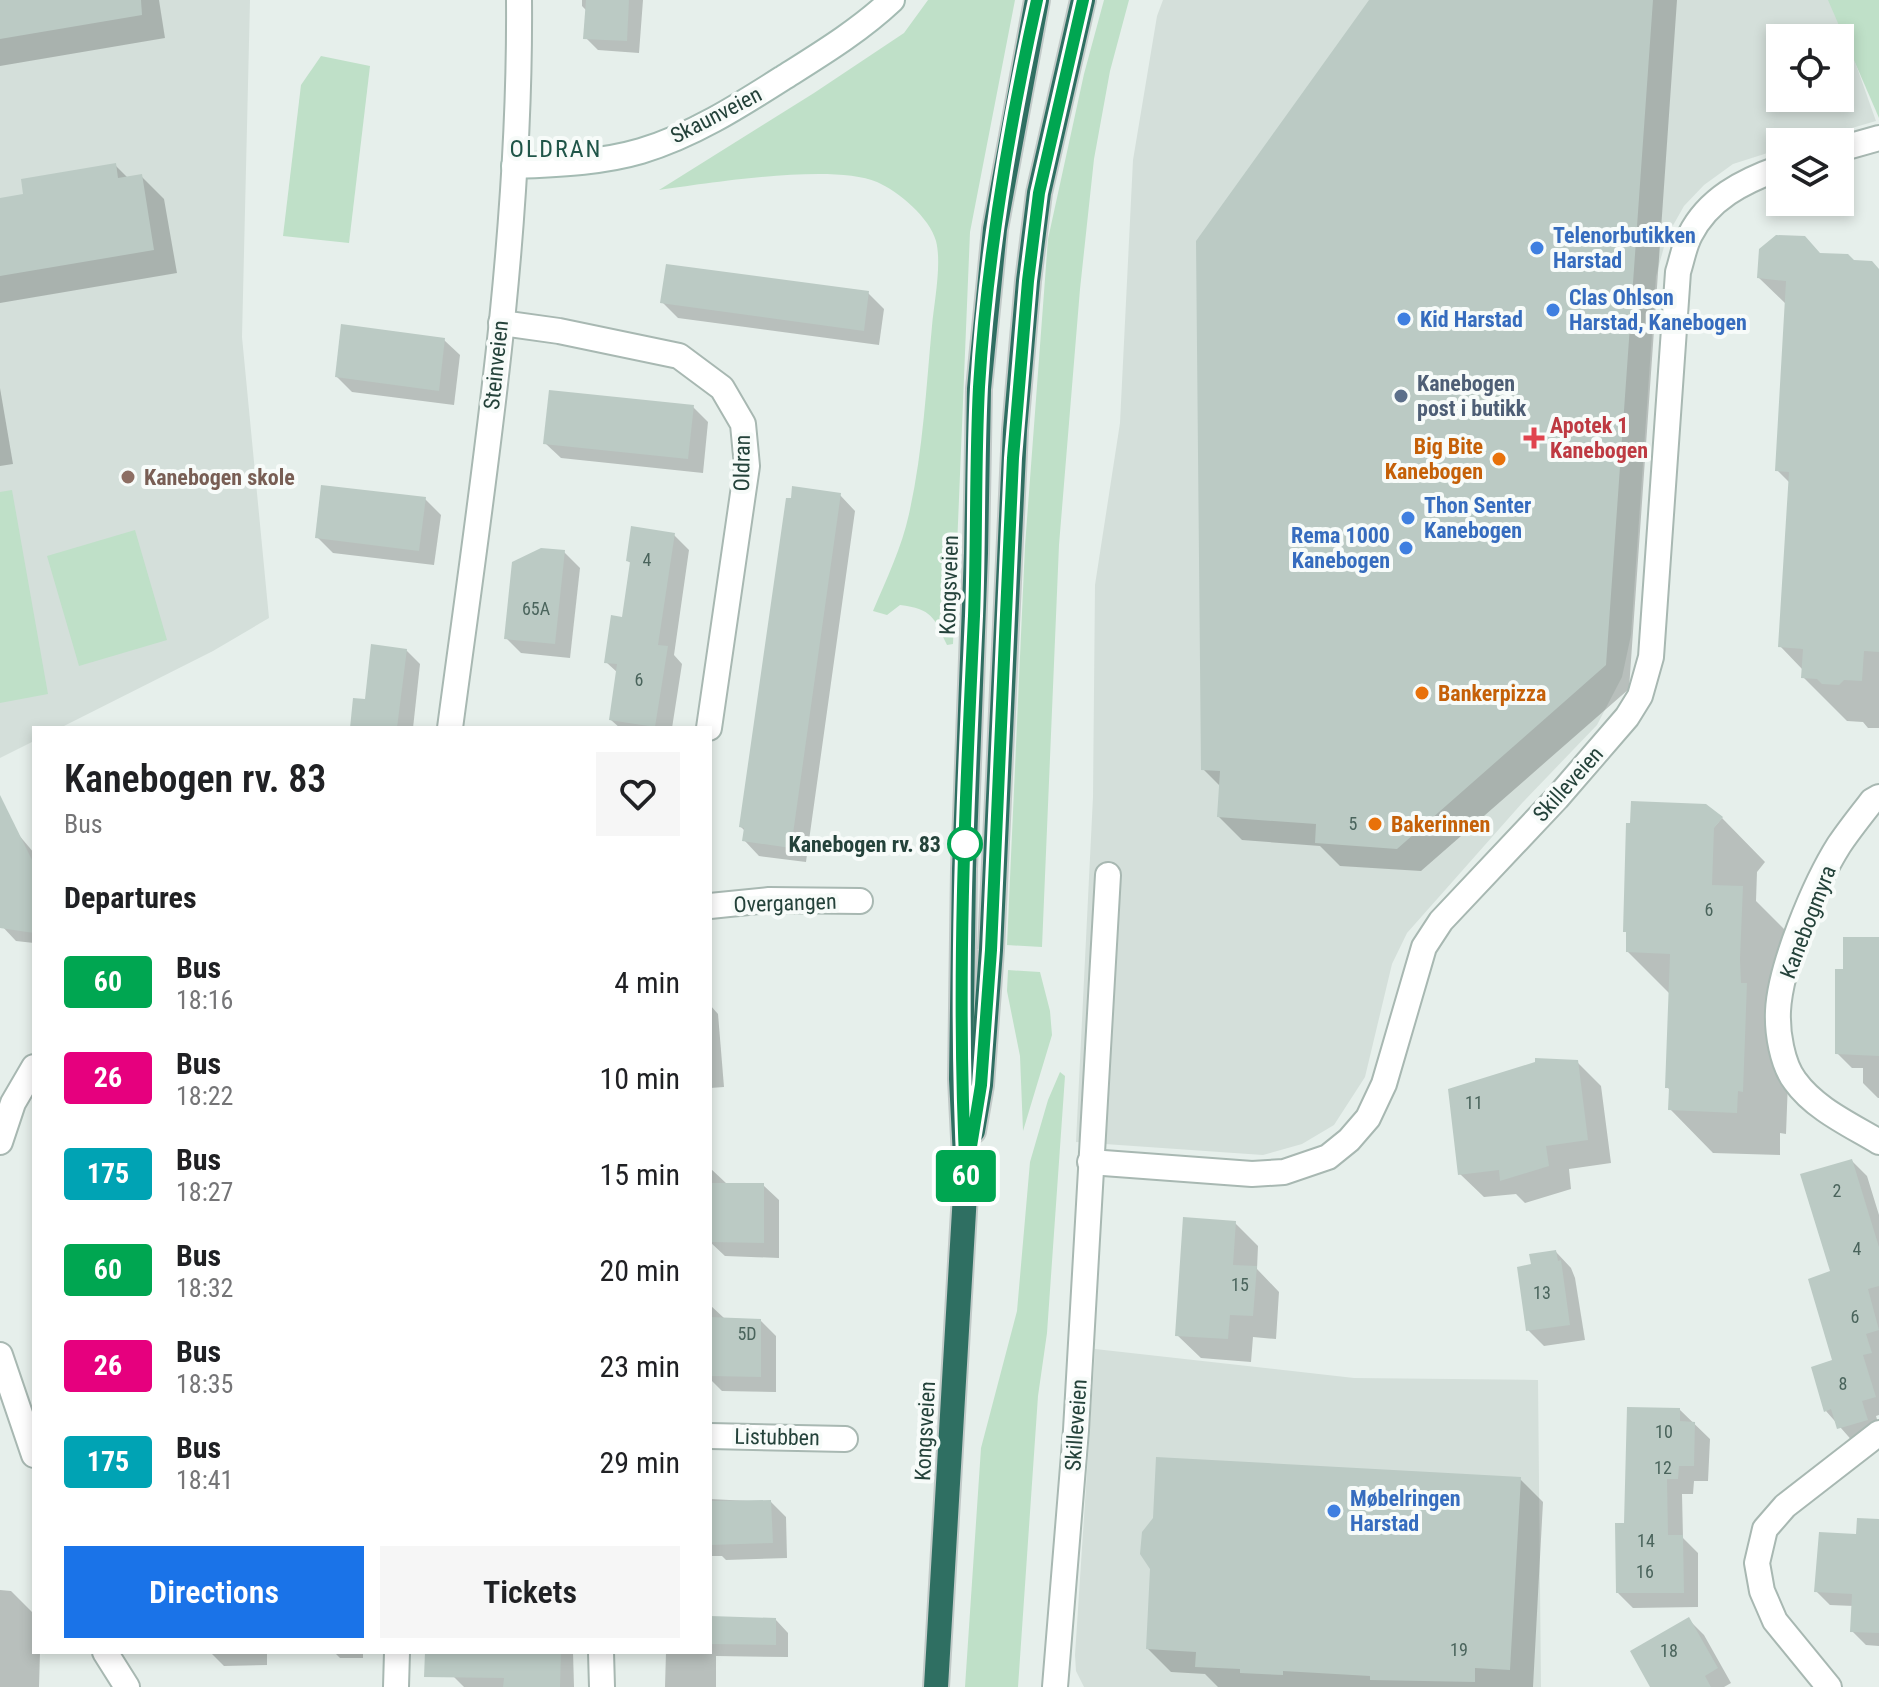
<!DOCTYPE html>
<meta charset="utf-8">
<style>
body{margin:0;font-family:"Roboto Condensed",sans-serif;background:#f6f6f6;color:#202124;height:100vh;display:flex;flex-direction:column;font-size:30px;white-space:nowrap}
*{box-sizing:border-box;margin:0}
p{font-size:26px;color:#757577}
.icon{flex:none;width:44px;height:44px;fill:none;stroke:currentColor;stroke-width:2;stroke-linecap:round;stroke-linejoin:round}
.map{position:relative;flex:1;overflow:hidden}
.sheet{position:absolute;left:32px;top:726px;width:680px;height:928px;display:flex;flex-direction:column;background:#fff;border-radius:0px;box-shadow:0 4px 12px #0003}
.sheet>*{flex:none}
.badge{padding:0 16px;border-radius:6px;font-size:28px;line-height:52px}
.tools{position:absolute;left:1766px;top:24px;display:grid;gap:16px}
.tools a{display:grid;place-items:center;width:88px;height:88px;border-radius:0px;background:#fff;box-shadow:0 4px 12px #0003;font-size:40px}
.map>.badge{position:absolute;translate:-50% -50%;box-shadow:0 0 0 4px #fff}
h2{padding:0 32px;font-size:30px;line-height:72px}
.round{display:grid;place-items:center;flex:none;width:84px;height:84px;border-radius:0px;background:#f6f6f6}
.summary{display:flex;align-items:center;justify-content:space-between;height:136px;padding:0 32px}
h1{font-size:38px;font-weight:600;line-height:60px}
.action{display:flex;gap:16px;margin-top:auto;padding:16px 32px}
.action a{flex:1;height:92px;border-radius:0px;background:#1a73e8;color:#fff;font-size:32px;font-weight:600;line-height:92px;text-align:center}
.action a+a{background:#f6f6f6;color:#202124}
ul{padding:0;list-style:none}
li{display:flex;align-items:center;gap:24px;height:96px;padding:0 32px}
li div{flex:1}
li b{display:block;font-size:30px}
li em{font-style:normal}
li .badge{min-width:88px;font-weight:700;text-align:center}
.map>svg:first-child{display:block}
</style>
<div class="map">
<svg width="1879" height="1687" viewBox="0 0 1879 1687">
<rect width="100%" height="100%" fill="#e6efeb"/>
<g fill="#d4dfda" fill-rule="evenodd">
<path d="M 0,0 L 250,0 L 242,337 L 269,618 L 213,651 L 60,728 L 34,728 L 34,741 L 0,758 Z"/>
<path d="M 1163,0 L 1833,0 L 1876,121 L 1804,142 L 1780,142 L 1780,149 L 1733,164 L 1704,185 L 1684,206 L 1667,236 L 1656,276 L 1631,635 L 1622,677 L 1597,725 L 1523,802 L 1407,933 L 1392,964 L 1365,1077 L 1334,1125 L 1302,1144 L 1263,1155 L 1076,1142 L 1093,797 L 1095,585 L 1120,423 L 1133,160 L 1157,16 ZM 1780,38 L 1840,38 L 1840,98 L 1780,98 Z"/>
<path d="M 1095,1349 L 1354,1378 L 1538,1380 L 1541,1687 L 1084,1687 L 1076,1671 L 1075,1655 Z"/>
</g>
<g fill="#bfe0c8">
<path d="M 928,0 L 1015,0 L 970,232 L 953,644 L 947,645 C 934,617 932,609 900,605 L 887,615 L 873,611 C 886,580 902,547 909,514 C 923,452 926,389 932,326 C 934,303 942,264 936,241 C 930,218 898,191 877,182 C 832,163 710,183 659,190 L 814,93 L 904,33 Z"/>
<path d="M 1104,0 L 1129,0 L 1110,71 L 1094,159 L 1080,289 L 1059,545 L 1042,947 L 1007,945 L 1025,546 L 1048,239 L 1084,74 Z"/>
<path d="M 1828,0 L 1879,0 L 1879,118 Z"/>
<path d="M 321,56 L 370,66 L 349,243 L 283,236 L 301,85 Z"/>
<path d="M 12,490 L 48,694 L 0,703 L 0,492 Z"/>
<path d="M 135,530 L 167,640 L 79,666 L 47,556 Z"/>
<path d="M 1008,970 L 1040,972 L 1050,1011 L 1052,1035 L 1023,1131 L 1020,1056 L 1007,991 Z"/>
<path d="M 1060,1072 L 1065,1076 L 1047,1333 L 1038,1396 L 1018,1687 L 965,1687 L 981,1448 L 1017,1311 L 1030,1162 L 1048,1100 Z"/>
</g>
<g fill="#0003">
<path d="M 0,0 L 159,0 L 165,38 L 0,66 Z"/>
<path d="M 582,0 L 643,0 L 639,53 L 598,50 L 586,38 L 587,11 L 582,6 Z"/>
<path d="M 1372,0 L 1677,0 L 1629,689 L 1421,871 L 1340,866 L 1320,846 L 1242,840 L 1219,817 L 1221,787 L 1203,769 Z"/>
<path d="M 115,165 L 128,178 L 141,176 L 164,199 L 177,273 L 0,303 L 0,200 L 26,196 Z"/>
<path d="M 1821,255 L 1854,262 L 1879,271 L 1879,728 L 1868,728 L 1863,722 L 1847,721 L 1803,677 L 1803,670 L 1780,646 L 1790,483 L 1777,470 L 1787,305 L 1759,278 Z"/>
<path d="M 868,293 L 884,309 L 879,345 L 678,318 L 663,303 Z"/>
<path d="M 444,340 L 460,355 L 454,405 L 352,392 L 337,377 Z"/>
<path d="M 0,388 L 13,464 L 0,466 Z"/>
<path d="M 693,407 L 708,422 L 703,473 L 561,458 L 545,443 Z"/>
<path d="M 840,495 L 855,511 L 806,862 L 759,856 L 744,840 L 745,831 L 741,827 Z"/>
<path d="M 425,499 L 441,515 L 434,565 L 333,553 L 317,537 Z"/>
<path d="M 674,535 L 689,550 L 674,655 L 682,664 L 672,728 L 620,728 L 611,720 L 618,673 L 606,662 L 623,619 L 632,564 L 628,561 Z"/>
<path d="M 564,552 L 580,568 L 570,658 L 521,653 L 506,638 Z"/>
<path d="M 406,650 L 420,664 L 413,728 L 352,728 Z"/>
<path d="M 1722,818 L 1765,862 L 1757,872 L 1756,901 L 1786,931 L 1790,1028 L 1786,1134 L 1780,1133 L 1780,1155 L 1713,1153 L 1670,1109 L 1671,1091 L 1667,1087 L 1670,994 L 1628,952 L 1628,934 L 1625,931 Z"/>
<path d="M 18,834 L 34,853 L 34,943 L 16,941 L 0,924 L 0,835 Z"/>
<path d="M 1879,939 L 1879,1098 L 1878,1098 L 1863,1083 L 1863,1068 L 1852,1068 L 1837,1053 L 1845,971 Z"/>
<path d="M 710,1005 L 718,1014 L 724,1087 L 710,1088 Z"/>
<path d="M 1577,1062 L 1601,1086 L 1611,1163 L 1569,1169 L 1571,1189 L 1525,1203 L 1516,1194 L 1484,1197 L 1460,1174 Z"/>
<path d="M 1852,1161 L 1867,1176 L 1879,1215 L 1879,1415 L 1876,1416 L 1879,1426 L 1855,1444 L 1826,1411 L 1835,1362 L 1832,1272 Z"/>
<path d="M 710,1168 L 727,1184 L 763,1185 L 779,1200 L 779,1258 L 725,1256 L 710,1242 Z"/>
<path d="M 1235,1223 L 1258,1246 L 1257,1269 L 1279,1292 L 1276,1339 L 1253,1337 L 1251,1362 L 1201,1358 L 1177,1335 Z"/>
<path d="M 1556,1252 L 1571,1268 L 1575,1278 L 1585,1340 L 1544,1346 L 1528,1330 L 1533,1266 Z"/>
<path d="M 710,1305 L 724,1318 L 760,1320 L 776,1336 L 776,1392 L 722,1391 L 710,1379 Z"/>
<path d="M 1680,1410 L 1710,1439 L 1708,1481 L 1694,1481 L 1693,1494 L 1682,1494 L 1683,1538 L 1698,1553 L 1698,1607 L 1633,1608 L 1618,1593 L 1626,1525 Z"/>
<path d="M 1520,1479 L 1543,1502 L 1533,1687 L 1218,1687 L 1205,1674 L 1171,1672 L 1148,1649 Z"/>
<path d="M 710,1499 L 771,1502 L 786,1517 L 787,1558 L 726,1560 L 722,1556 L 710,1556 Z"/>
<path d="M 1879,1533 L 1879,1646 L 1866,1645 L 1852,1631 L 1854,1606 L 1830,1605 L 1816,1591 L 1858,1536 Z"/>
<path d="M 0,1590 L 11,1591 L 34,1614 L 34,1652 L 40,1652 L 39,1687 L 0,1687 Z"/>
<path d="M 710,1618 L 776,1620 L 788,1633 L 788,1657 L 716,1656 L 716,1687 L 665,1687 L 666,1652 L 710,1652 Z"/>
<path d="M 1689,1620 L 1704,1635 L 1731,1683 L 1724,1687 L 1652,1687 Z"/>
<path d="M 210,1652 L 267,1652 L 267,1665 L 224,1666 Z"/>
<path d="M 334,1652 L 363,1652 L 363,1658 L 340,1658 Z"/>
<path d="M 455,1652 L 573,1652 L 574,1687 L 464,1687 L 453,1676 Z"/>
</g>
<g fill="#bbcac4">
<path d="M 0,0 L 141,0 L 142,15 L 0,39 Z"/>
<path d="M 586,0 L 629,0 L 627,41 L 583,39 Z"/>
<path d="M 1369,0 L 1653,0 L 1606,665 L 1397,849 L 1315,843 L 1316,824 L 1217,817 L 1220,771 L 1201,770 L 1196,241 Z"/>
<path d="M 116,163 L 118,178 L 142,174 L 154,250 L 0,276 L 0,198 L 23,194 L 21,179 Z"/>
<path d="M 1776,235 L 1805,236 L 1820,253 L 1848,254 L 1854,260 L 1872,261 L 1879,269 L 1879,652 L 1864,651 L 1862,681 L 1844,680 L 1839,685 L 1822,684 L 1817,679 L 1801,678 L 1803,649 L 1778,647 L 1789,472 L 1775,471 L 1786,281 L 1757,278 L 1759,249 Z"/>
<path d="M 666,264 L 869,291 L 864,331 L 660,303 Z"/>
<path d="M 341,324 L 445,338 L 439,391 L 335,377 Z"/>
<path d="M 549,390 L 694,405 L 688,459 L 543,444 Z"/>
<path d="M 321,485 L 426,497 L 419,551 L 315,538 Z"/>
<path d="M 792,486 L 841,493 L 791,848 L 742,841 L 744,828 L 739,827 L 786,498 L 791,498 Z"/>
<path d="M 631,526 L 675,533 L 658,645 L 668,646 L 655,727 L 609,720 L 617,664 L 604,663 L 611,615 L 622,617 L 630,562 L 626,561 Z"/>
<path d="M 541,548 L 565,550 L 555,644 L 504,639 L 512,562 Z"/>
<path d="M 371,644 L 407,649 L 397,728 L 350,728 L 353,698 L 365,699 Z"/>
<path d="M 0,795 L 34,864 L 34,933 L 0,928 Z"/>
<path d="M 1631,801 L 1706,804 L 1723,817 L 1714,828 L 1712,885 L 1743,886 L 1740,959 L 1741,983 L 1747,983 L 1743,1092 L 1738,1091 L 1737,1113 L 1668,1110 L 1669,1088 L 1665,1088 L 1670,954 L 1626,952 L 1626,932 L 1623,932 L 1626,823 L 1630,823 Z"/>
<path d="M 1843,937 L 1879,937 L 1879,1056 L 1835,1054 L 1835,969 L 1843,969 Z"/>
<path d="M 1535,1058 L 1578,1060 L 1588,1140 L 1546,1146 L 1549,1166 L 1500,1181 L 1499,1170 L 1458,1175 L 1448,1089 L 1535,1062 Z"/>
<path d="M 1852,1159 L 1879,1247 L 1879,1286 L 1868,1289 L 1879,1330 L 1866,1334 L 1872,1353 L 1863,1355 L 1876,1397 L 1862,1401 L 1868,1420 L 1837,1429 L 1831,1409 L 1824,1412 L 1811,1367 L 1832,1360 L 1808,1279 L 1830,1271 L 1800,1174 Z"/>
<path d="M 710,1183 L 764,1183 L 764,1243 L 710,1242 Z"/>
<path d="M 1183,1217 L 1236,1221 L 1233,1265 L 1257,1266 L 1253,1316 L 1230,1315 L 1228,1339 L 1175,1336 Z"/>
<path d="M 1556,1250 L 1558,1261 L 1561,1260 L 1570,1325 L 1526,1331 L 1517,1267 L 1531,1264 L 1529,1254 Z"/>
<path d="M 710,1317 L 761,1319 L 761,1377 L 710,1376 Z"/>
<path d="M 1627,1407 L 1680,1408 L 1680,1421 L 1695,1422 L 1694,1466 L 1679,1466 L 1678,1479 L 1667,1479 L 1668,1535 L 1683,1535 L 1684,1593 L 1616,1593 L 1615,1523 L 1624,1523 Z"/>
<path d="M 1156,1457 L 1521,1477 L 1510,1670 L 1475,1668 L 1475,1682 L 1370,1680 L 1370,1676 L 1283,1671 L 1283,1675 L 1240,1673 L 1240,1669 L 1195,1667 L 1196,1652 L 1146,1649 L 1150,1569 L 1140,1554 L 1142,1532 L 1153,1518 Z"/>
<path d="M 771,1500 L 773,1543 L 710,1545 L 710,1501 Z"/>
<path d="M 1857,1518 L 1879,1519 L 1879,1633 L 1850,1632 L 1852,1594 L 1814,1592 L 1819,1532 L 1856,1534 Z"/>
<path d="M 710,1616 L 776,1618 L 776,1645 L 710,1644 Z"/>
<path d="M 1689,1617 L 1718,1668 L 1705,1676 L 1711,1687 L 1650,1687 L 1630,1651 Z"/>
<path d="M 425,1652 L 561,1652 L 560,1687 L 503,1687 L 504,1678 L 424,1677 Z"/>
</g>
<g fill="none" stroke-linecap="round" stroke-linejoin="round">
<g stroke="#a8b8b2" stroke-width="28">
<g id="street">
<path d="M 1840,149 L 1879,138"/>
<path d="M 501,323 L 559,331 L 679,356 L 722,388 L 743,424 L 747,466 L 709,728"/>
<path d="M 450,728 C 482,487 521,244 519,0"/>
<path d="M 1879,797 L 1872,801 C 1861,815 1849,830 1839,845 C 1815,883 1780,966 1778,1011 C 1777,1032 1782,1064 1795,1081 C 1815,1109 1851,1125 1879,1142"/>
<path d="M 710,906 L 769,900 L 860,901"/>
<path d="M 0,1142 L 13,1103 L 34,1067"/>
<path d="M 1090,1162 L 1252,1174 L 1284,1172 L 1328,1157 L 1349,1140 L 1368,1118 L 1384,1084 L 1424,947 L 1441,921 L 1557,798 L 1627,717 L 1640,696 L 1651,657 L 1678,272 C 1682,260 1684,246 1690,235 C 1708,199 1743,181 1780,168"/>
<path d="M 0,1355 L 34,1455"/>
<path d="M 710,1436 L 845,1439"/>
<path d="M 105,1652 L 127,1687"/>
<path d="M 601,1652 L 602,1687"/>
<path d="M 396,1687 L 397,1652"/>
<path d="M 1055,1687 L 1076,1430 L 1108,875"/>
<path d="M 1829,1687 L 1775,1621 L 1762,1591 L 1757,1563 L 1765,1529 L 1785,1506 L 1879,1433"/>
</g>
</g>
<g stroke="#a4bbb3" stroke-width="28">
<path id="secondary" d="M 514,166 C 557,164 600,163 641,151 C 692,136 739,106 783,78 C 821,54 859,31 892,0"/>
</g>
<g stroke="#c2cac8" stroke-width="28">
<g id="highway">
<path d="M 973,1131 L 981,1085 L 991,950 L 1015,430 L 1028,281 L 1039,193 L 1083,0"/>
<path d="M 936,1687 L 966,1177 L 961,1079 L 964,869 L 976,553 L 979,389 L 995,229 L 1037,0"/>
</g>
</g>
<use href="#street" stroke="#fff" stroke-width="24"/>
<use href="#secondary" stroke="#fff" stroke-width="24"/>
<use href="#highway" stroke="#2f6f62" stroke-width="24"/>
</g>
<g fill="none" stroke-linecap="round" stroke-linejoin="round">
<g stroke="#fff" stroke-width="18">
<path id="line" d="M 1037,0 C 1009,127 987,257 979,387 C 975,464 977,540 974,616 C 965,803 956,990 966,1177 L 981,1085 L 991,950 L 1013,458 L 1028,281 L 1039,193 L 1083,0"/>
</g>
<use href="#line" stroke="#00a651" stroke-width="12"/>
</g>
<g fill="#3f7fe0" stroke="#f7fbf9" stroke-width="3">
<circle cx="1537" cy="248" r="8"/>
<circle cx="1553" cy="310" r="8"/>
<circle cx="1404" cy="319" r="8"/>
<circle cx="1408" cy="518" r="8"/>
<circle cx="1406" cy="548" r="8"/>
<circle cx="1334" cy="1511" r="8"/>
</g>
<circle fill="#5c6f8a" stroke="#f7fbf9" stroke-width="3" cx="1401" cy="396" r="8"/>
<path fill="#e0444e" stroke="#f7fbf9" stroke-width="3" d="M1530 426h8v8h8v8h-8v8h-8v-8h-8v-8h8z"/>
<g fill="#e8710a" stroke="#f7fbf9" stroke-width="3">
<circle cx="1499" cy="459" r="8"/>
<circle cx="1422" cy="693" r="8"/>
<circle cx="1375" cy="824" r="8"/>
</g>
<circle fill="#8d6e63" stroke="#f7fbf9" stroke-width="3" cx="128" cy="477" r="8"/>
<circle fill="#fff" stroke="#00a651" stroke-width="4" cx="965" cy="844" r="16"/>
<g text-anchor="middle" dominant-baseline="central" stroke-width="8" stroke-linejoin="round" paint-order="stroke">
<g font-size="18" fill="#4a645c">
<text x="647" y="559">4</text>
<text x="536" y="608">65A</text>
<text x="639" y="679">6</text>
<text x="1353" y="823">5</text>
<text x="1709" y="909">6</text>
<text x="1474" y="1102">11</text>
<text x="1837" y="1190">2</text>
<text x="1857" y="1248">4</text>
<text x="1240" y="1284">15</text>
<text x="1542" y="1292">13</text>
<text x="1855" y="1316">6</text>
<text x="747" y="1333">5D</text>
<text x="1843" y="1383">8</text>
<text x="1664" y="1431">10</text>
<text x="1663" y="1467">12</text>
<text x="1646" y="1540">14</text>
<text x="1645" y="1571">16</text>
<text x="1459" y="1649">19</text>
<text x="1669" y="1650">18</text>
</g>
<g font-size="22" fill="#24423a" stroke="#f7fbf9">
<text transform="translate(716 115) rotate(-27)">Skaunveien</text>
<text transform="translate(496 365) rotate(-84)">Steinveien</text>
<text transform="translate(742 463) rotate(-89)">Oldran</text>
<text transform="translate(949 585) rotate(-88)">Kongsveien</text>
<text transform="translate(1568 784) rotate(-48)">Skilleveien</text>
<text transform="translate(785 903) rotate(-2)">Overgangen</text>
<text transform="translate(1808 922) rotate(-69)">Kanebogmyra</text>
<text transform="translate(1076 1425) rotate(-86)">Skilleveien</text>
<text transform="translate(925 1431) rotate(-87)">Kongsveien</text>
<text transform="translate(777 1437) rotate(1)">Listubben</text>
</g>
<g font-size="22" font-weight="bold" fill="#366cbe" stroke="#f7fbf9" text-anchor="start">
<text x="1553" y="235">Telenorbutikken<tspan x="1553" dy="25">Harstad</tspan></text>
<text x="1569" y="297">Clas Ohlson<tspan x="1569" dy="25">Harstad, Kanebogen</tspan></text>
<text x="1420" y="319">Kid Harstad</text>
<text x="1424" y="505">Thon Senter<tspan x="1424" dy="25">Kanebogen</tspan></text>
<text x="1390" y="535" text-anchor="end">Rema 1000<tspan x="1390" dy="25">Kanebogen</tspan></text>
<text x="1350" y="1498">Møbelringen<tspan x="1350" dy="25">Harstad</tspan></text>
</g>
<g font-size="22" font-weight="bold" fill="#4e5e75" stroke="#f7fbf9" text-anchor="start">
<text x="1417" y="383">Kanebogen<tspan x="1417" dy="25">post i butikk</tspan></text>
</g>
<g font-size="22" font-weight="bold" fill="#be3a42" stroke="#f7fbf9" text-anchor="start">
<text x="1550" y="425">Apotek 1<tspan x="1550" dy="25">Kanebogen</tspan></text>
</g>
<g font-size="22" font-weight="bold" fill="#c56008" stroke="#f7fbf9" text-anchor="start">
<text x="1483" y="446" text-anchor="end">Big Bite<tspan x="1483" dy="25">Kanebogen</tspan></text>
<text x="1438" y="693">Bankerpizza</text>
<text x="1391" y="824">Bakerinnen</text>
</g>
<g font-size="22" font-weight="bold" fill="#785e54" stroke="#f7fbf9" text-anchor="start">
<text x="144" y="477">Kanebogen skole</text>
</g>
<g font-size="22" font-weight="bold" fill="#24423a" stroke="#f7fbf9" text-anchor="end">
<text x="941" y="844">Kanebogen rv. 83</text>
</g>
<g font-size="24" letter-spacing="2" fill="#1f5548" stroke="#f7fbf9">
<text x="556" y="149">OLDRAN</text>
</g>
</g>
</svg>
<div class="tools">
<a><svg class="icon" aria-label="locate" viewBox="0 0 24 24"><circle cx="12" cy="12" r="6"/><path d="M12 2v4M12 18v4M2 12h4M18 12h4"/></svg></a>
<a><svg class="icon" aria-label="layers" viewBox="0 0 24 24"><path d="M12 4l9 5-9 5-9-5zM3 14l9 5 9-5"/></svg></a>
</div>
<b class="badge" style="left:966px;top:1176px;background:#00a651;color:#fff">60</b>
<section class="sheet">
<div class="summary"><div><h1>Kanebogen rv. 83</h1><p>Bus</p></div><a class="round"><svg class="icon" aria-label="heart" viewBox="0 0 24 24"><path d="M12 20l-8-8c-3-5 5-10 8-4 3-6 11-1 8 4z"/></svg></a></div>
<h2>Departures</h2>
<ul>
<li><span class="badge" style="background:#00a651;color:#fff">60</span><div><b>Bus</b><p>18:16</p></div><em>4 min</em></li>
<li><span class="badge" style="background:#e6007e;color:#fff">26</span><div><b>Bus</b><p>18:22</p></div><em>10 min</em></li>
<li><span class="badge" style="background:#00a3b4;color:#fff">175</span><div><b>Bus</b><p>18:27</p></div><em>15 min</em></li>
<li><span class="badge" style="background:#00a651;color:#fff">60</span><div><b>Bus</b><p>18:32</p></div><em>20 min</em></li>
<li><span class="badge" style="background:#e6007e;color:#fff">26</span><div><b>Bus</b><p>18:35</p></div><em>23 min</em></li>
<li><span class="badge" style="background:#00a3b4;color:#fff">175</span><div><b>Bus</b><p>18:41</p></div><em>29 min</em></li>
</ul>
<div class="action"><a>Directions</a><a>Tickets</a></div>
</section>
</div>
